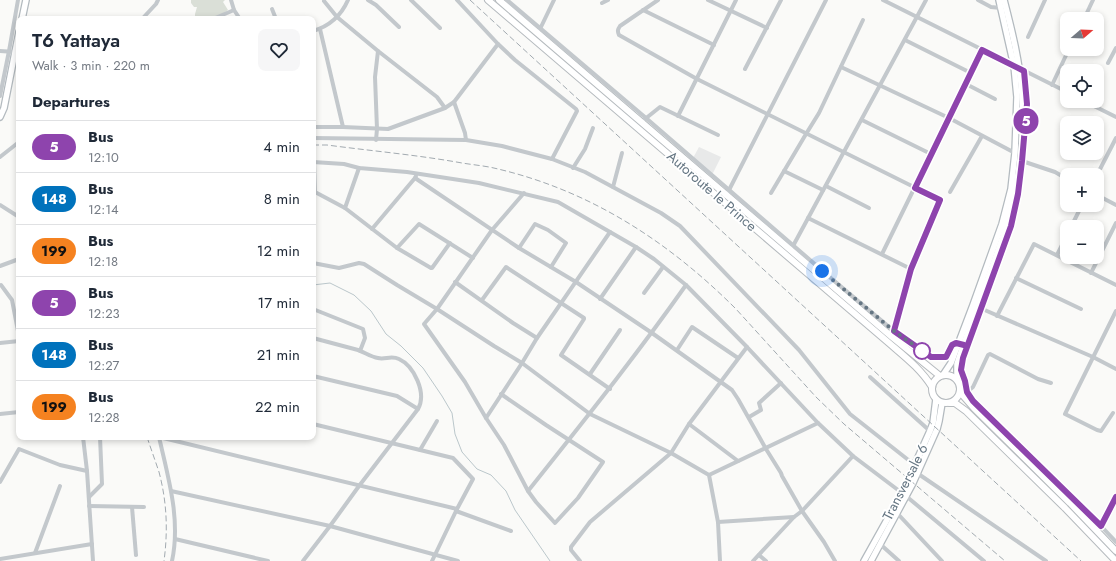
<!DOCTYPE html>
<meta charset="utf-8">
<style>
body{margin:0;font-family:Jost,sans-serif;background:#f6f6f7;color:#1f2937;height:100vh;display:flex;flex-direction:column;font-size:15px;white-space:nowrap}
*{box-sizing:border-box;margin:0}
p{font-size:13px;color:#747a83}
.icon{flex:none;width:22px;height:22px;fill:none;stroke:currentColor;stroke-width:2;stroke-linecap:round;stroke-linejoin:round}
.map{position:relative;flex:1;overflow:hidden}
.panel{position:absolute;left:16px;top:16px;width:300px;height:424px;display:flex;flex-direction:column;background:#fff;border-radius:8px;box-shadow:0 2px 6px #0003}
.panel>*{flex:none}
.badge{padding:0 8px;border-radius:13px;font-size:14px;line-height:26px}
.needle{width:26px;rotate:71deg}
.tools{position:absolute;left:1060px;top:12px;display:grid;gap:8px}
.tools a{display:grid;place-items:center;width:44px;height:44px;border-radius:8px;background:#fff;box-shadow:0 2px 6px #0003;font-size:20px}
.you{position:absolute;width:20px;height:20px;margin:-10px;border:3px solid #fff;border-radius:50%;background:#1a73e8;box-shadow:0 0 0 6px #1a73e833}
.map>.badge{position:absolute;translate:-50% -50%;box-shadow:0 0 0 2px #fff}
h2{padding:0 16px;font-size:15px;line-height:36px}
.round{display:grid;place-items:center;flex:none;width:42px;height:42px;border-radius:8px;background:#f6f6f7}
.headline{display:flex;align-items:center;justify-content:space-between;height:68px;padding:0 16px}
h1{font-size:19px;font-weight:600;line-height:30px}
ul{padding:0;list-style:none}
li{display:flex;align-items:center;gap:12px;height:52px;padding:0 16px;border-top:1px solid #e0e1e3}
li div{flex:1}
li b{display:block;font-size:15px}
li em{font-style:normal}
li .badge{min-width:44px;font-weight:700;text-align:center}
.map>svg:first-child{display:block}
</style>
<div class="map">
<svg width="1116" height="561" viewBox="0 0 1116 561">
<rect width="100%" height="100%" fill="#fafaf8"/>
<path fill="#e8e9e9" d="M 699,147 L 721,157 L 712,175 L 693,158 Z"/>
<path fill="#dadfd7" d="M 191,0 L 225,0 L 223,2 L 228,10 C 218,18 207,19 195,19 L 195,14 L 197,7 L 194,7 L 191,3 Z"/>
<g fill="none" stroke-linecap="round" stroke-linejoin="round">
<path stroke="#bbc7cb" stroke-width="1" d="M 313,285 L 330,283 L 354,295 L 371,311 L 386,334 L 401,346 L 423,368 L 442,396 L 452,413 L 455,434 L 462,452 L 477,469 L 491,475 L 506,491 L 515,510 L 550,561"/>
<g stroke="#b3babf" stroke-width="8">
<g id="secondary">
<path d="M 22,19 L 26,0"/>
<path d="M 0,117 L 4,108 L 19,32"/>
<path d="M 943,375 L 951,363 L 973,305 L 1002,224 L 1011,189 L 1015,153 L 1017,97 L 1014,66 L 999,0"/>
<path d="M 957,379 L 957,364 C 972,318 991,273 1006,227 C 1018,186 1025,138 1022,95 C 1020,63 1012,31 1004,0"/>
<path d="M 864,561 L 902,493 L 930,431 L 933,423 L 936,399"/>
<path d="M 871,561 L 913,483 L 937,429 L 939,421 L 942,403"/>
</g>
</g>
<g stroke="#b5babe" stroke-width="8">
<g id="primary">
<path d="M 488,0 L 889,343 C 904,356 921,369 932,387"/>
<path d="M 499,0 L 892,337 L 940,376"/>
<circle cx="946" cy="389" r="14"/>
<path d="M 960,392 L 974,408 L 1070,503 L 1116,551"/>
<path d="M 950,403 L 955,403 L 966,411 L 1065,508 L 1116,561"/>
</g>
</g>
<g stroke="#c3c8cc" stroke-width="4">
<path d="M 231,0 L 234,10 L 240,19"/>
<path d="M 368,0 L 376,5 L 399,27"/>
<path d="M 411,0 L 440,28"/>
<path d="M 507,0 L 646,118 L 832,279 L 894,331 L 931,357 L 946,357 C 950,351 952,343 960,344"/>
<path d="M 658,0 L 620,26 C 618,29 617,31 619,35 L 697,79 L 940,200 L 911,269 L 893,332"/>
<path d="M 708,0 L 767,28"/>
<path d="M 883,0 L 1015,66"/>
<path d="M 978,0 L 991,7 L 1001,8"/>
<path d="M 324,1 L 337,17 L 378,51 L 437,97 L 445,108"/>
<path d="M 602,3 L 608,0"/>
<path d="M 272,9 L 276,19"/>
<path d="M 643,10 L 714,45"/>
<path d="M 142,19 L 156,4 L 158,0"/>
<path d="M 213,19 L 234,10"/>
<path d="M 1084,19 L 1093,0"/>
<path d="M 320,29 L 343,127"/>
<path d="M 540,29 L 554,0"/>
<path d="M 313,31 C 330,26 341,16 348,0"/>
<path d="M 1028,37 L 1045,0"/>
<path d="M 905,40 L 971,73"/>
<path d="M 498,44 L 515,60 L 576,109 L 577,111 L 552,159"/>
<path d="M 0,51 L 15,52 L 19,53"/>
<path d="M 1108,63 L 1116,48"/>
<path d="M 841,67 L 949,118 L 1015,153"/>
<path d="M 745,69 L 781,0"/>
<path d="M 1023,70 L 1067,92"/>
<path d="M 1024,71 L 1027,104 L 1025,133"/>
<path d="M 966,84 L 995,99"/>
<path d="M 1052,85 L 1069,49"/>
<path d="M 0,96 L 9,51 L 18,0"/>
<path d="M 1084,101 L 1116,117"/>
<path d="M 454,102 L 465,133 L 466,140"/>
<path d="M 678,116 L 736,0"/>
<path d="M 645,119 L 660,107 L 718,135"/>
<path d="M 862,120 L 931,154"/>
<path d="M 313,127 L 343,127 L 388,129 L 445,108 L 454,102 L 498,44 L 457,0"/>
<path d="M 313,138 L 466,140 L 502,146 L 552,159 L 585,172 L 661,213 L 680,226 L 799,350 L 850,414 L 916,466"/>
<path d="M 376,140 L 377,129 L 375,77 L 378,51"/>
<path d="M 1023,154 L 1018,194 L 1011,226 L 963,359 L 961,370 L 965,381 L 967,392 L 973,401 L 1101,526 L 1116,542"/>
<path d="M 0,157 L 19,142"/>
<path d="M 1022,161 L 1055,172 L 1067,179"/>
<path d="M 313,162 L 344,164 L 359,168 L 407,172 L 479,183 L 558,202 L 636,247 L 654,259 L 686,285 L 747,347 L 818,423 L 853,456 L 906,496 L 984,561"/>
<path d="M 314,162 L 315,192"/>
<path d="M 359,168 L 345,208 L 397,248 L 431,268 L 432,268 L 450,243"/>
<path d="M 573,168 L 585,149 L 593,128"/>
<path d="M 784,171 L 823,190"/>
<path d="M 1097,175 L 1116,138"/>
<path d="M 415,178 L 519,248 L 576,282 L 652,333 L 732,390 L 738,399 L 766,449 L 781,473 L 782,476 L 802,511 L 824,542 L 835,561"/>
<path d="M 826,186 L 869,208"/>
<path d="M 613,187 L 622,153"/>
<path d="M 313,192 L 315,192 L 345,208"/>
<path d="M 728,192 L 826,0"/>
<path d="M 950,192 L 982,136"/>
<path d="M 771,193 L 806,134 L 819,113 L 863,20"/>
<path d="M 1097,195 L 1116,205"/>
<path d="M 0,205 L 19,217"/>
<path d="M 808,218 L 911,269"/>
<path d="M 1071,227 L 1082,205"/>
<path d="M 372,229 L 415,178 L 416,176"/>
<path d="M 793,246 L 926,0"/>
<path d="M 397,248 L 419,224 L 473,258"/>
<path d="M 519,248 L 535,224 L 548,230 L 566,243 L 551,267"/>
<path d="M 882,254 L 982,50"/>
<path d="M 1057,255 L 1067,235"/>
<path d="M 313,263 L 339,268 L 359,263 L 364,264 L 397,285 L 437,309 L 494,346 L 522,363 L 590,414 L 671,453 L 709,475 L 718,522 L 720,561"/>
<path d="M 0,266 L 19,259"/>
<path d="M 1091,273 L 1116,223"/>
<path d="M 1016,278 L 1081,309"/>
<path d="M 455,282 L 513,323 L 537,338"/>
<path d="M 1,285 L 12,300 L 19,336"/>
<path d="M 644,293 L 663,267"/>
<path d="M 600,299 L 636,247"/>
<path d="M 482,300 L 506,267 L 584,318 L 584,319 L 561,355 L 610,389"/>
<path d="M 980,308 L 1093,357 L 1116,369"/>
<path d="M 313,309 L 363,329 L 365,338 L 360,351"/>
<path d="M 997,316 L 1034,244 L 1116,285"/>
<path d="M 0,343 L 19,341"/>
<path d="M 677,350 L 692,327 L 738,358"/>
<path d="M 590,374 L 620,330"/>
<path d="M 313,376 L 397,396 L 418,409"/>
<path d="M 870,377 L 931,432"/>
<path d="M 967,392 L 973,387 L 988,355 L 990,354 L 1038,379 L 1051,383"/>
<path d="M 501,394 L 546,425 L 603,462 L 578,498 L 555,523 L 536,502 L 528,491 L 504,445 L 486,418 L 465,382 L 424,324 L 437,309 L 492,230 L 524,193"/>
<path d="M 1113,413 L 1101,431 L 1097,430 L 1065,414 L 1116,311"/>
<path d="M 0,414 L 19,412"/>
<path d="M 749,417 L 761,410 L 759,403 L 781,383"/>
<path d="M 486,418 L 522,363 L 537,338 L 610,232"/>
<path d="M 313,424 L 453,458 L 473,479 L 457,509 L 432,561"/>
<path d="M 689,424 L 738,461"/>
<path d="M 83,437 L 87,471 L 93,561"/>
<path d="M 159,437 L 457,509"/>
<path d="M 159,437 C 168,477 181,519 172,561"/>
<path d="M 420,450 L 437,421"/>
<path d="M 917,473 L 1046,561"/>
<path d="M 709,475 L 818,423"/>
<path d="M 0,482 L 19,449 L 60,465 L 87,471"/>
<path d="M 171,491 L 330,526 L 458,561"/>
<path d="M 528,491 C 582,423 636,356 686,285"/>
<path d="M 89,497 L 102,484 L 100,437"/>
<path d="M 89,506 L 144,507"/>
<path d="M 132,507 L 136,555"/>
<path d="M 456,511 L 511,531"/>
<path d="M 897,513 L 942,561"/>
<path d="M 718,522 L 794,517"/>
<path d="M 1099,527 L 1116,497"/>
<path d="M 175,539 L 268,561"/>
<path d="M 880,544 L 899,561"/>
<path d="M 35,553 L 60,486"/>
<path d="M 759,555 L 766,561"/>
<path d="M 0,559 L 92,544"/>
<path d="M 303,561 L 330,526 L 359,486 L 418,409 C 427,393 414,366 399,359 C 391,355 385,360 378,358 C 371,357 364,352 358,350 C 343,346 328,342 313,338"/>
<path d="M 580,561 L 571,550 L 571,547 L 590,522 L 671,453 L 689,424 L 747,347"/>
<path d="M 753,561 L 794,517 L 802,511 L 853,456"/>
</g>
<use href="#secondary" stroke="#fff" stroke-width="5.5"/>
<use href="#primary" stroke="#fff" stroke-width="6"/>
<g stroke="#a2aab0" stroke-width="1" stroke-dasharray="6 3" stroke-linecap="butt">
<path d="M 470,0 L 1081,561"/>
<path d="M 313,145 L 327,145 C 372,151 418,155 462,163 C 474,165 487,166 498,169 C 591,191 669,242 736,309 L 816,397 L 844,424 L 1005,561"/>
<path d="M 147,437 C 151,449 155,460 159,472 C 167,502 168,531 164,561"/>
</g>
</g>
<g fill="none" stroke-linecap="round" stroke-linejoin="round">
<g stroke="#fff" stroke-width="9">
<path id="line" d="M 964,345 L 956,343 L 952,345 L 946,357 L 931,357 L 894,331 L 911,269 L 940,200 L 915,188 L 982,50 L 1024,71 L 1027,104 L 1022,161 L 1018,194 L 1011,226 L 963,358 L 961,370 L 965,381 L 967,392 L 973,401 L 1101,526 L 1116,497"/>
</g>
<use href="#line" stroke="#8e44ad" stroke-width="6"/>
<path stroke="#657683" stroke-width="4" stroke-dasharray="0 7.2" d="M 822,271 L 894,331 L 924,352 L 922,351"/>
</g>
<circle fill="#fff" stroke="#8e44ad" stroke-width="2" cx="922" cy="351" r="8"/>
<g text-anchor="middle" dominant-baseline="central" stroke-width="4" stroke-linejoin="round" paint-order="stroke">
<g font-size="14" fill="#657683" stroke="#fff">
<text transform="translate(712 191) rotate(41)">Autoroute le Prince</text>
<text transform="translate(905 482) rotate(-63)">Transversale 6</text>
</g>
</g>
</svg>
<div class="tools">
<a><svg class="needle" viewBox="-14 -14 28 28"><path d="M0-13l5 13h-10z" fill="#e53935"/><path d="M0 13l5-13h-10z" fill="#747a83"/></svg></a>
<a><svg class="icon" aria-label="locate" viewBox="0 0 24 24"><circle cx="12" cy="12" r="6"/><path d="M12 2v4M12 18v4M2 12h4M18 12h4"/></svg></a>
<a><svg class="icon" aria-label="layers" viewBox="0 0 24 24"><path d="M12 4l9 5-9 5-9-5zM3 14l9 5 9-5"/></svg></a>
<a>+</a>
<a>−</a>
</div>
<div class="you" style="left:822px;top:271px"></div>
<b class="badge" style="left:1026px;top:121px;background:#8e44ad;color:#fff">5</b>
<section class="panel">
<div class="headline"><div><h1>T6 Yattaya</h1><p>Walk · 3 min · 220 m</p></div><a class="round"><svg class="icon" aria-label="heart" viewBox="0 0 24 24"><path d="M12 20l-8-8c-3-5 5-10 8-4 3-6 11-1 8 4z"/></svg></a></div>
<h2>Departures</h2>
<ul>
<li><span class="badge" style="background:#8e44ad;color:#fff">5</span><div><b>Bus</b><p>12:10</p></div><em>4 min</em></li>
<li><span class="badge" style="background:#0072bc;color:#fff">148</span><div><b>Bus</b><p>12:14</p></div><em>8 min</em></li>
<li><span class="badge" style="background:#f58220;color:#111">199</span><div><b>Bus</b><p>12:18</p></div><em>12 min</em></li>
<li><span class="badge" style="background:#8e44ad;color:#fff">5</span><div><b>Bus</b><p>12:23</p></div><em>17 min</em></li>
<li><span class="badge" style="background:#0072bc;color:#fff">148</span><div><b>Bus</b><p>12:27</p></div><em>21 min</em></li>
<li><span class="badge" style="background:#f58220;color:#111">199</span><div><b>Bus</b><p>12:28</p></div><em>22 min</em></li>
</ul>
</section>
</div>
